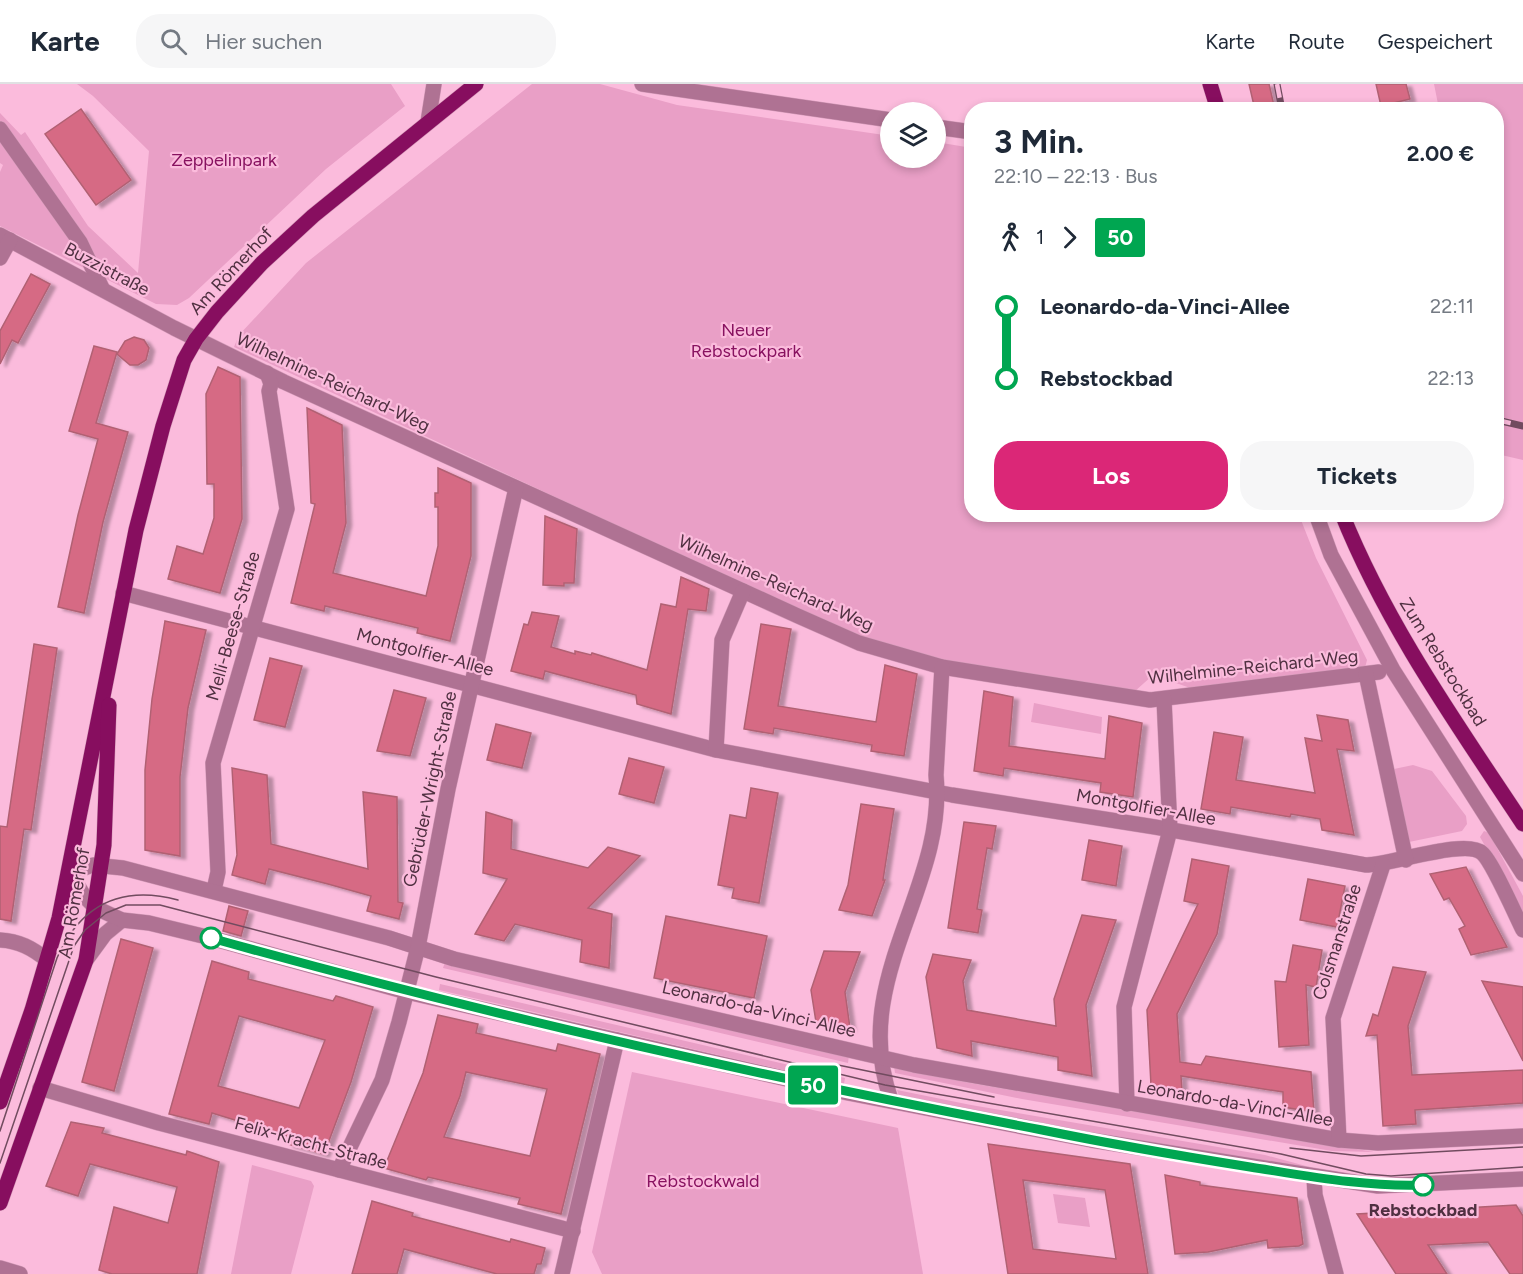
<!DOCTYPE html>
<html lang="de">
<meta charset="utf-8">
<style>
body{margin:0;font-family:Figtree,sans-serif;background:#f6f6f7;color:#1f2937;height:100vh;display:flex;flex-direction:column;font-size:22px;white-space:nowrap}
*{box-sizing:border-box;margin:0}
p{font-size:20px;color:#747a83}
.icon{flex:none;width:33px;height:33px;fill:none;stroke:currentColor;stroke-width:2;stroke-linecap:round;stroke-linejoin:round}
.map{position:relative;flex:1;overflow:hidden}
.panel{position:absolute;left:964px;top:18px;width:540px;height:420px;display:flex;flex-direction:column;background:#fff;border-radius:24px;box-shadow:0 3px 9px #0003}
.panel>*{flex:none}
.badge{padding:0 12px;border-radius:4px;font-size:21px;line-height:39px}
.tools{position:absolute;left:880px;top:18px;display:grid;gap:12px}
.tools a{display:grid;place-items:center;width:66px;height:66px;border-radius:50%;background:#fff;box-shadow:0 3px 9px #0003;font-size:30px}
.map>.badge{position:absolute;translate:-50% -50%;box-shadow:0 0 0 3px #fff}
.legs{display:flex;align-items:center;gap:9px;height:66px;padding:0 30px;font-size:20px}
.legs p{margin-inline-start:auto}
.headline{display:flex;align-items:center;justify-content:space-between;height:102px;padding:0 30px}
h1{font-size:33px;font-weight:700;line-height:45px}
.primary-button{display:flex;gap:12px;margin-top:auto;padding:12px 30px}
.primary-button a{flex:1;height:69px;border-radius:24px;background:#db2777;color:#fff;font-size:24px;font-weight:700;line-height:69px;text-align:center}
.primary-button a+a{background:#f6f6f7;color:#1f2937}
ul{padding:0 30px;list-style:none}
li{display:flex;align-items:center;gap:21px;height:72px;font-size:22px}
li i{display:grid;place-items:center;width:9px;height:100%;margin:0 8px;background:currentColor}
li i::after{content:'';width:15px;height:15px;margin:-8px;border:4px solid;border-radius:50%;background:#fff}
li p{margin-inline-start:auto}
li:first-child i{background:linear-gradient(#0000 50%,currentColor 0)}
li:last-child i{background:linear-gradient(currentColor 50%,#0000 0)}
header{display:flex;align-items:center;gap:36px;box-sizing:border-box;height:84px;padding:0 30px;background:#fff;border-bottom:2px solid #e0e1e3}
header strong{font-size:28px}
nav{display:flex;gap:33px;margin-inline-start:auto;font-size:21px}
.search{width:420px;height:54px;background:#f6f6f7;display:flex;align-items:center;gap:15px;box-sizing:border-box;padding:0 21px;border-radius:24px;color:#747a83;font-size:22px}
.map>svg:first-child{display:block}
</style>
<header>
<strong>Karte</strong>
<div class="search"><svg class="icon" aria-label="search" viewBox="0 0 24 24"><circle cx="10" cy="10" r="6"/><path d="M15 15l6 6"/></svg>Hier suchen</div>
<nav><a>Karte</a><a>Route</a><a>Gespeichert</a></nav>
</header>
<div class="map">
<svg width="1523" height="1190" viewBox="0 0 1523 1190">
<defs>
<filter id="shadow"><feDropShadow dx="5.5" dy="3" stdDeviation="1.5" flood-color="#0004"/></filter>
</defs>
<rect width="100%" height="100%" fill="#fbbbdc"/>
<g fill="#e99fc6">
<path d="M 77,0 L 391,0 L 405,22 L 326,85 L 189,214 L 177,221 L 156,220 L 0,142 L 0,88 L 3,81 L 0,79 L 0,29 L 21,51 L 25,48 L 88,142 L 138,189 L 149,67 L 93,12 Z"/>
<path d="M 532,0 L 600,0 L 677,21 L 891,52 L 891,74 L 936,74 L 936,58 L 972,64 L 972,430 L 1299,431 L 1316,474 L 1367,576 L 1365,584 L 1196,606 L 1153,591 L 1134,608 L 957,580 L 869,557 L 746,502 L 234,263 L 239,251 L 306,179 Z"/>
<path d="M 1434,0 L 1523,0 L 1523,376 L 1497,370 L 1497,26 L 1439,25 Z"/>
<path d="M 1034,619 L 1102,633 L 1101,650 L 1031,638 Z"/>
<path d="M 1413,681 L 1432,687 L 1466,732 L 1467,740 L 1462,747 L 1409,758 L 1394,685 Z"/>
<path d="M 1484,747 L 1489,749 L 1523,812 L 1523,830 L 1480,753 Z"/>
<path d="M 445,878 L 849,971 L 848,979 L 443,884 Z"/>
<path d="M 440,900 L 845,994 L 844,1000 L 439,906 Z"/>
<path d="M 894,982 L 970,999 L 1374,1068 L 1332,1067 L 1022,1015 L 895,989 Z"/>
<path d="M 632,988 L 898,1044 L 923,1190 L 602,1190 L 592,1168 Z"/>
<path d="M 897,1006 L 971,1021 L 1265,1071 L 1350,1094 L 954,1025 L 899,1012 Z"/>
<path d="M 252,1081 L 311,1097 L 314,1102 L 291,1190 L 231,1190 Z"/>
<path d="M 1053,1110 L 1085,1114 L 1090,1143 L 1058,1139 Z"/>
</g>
<g fill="#d66b84" stroke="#b16173" stroke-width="1.5" fill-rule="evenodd" filter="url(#shadow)">
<path d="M 1249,0 L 1269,0 L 1275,26 L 1255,26 Z"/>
<path d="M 1376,0 L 1406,0 L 1410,15 L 1381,22 Z"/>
<path d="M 81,25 L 131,96 L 96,121 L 45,50 Z"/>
<path d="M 31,190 L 50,200 L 18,259 L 12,256 L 0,280 L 0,247 Z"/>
<path d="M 134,253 L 144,256 L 149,264 L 146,276 L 138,281 L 130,281 L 117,270 L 125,257 Z"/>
<path d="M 94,262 L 117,268 L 96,339 L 128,348 L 103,438 L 84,529 L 58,523 L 78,431 L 98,355 L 69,347 Z"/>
<path d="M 218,283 L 240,293 L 242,435 L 220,509 L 168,495 L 177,462 L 203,470 L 214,434 L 214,400 L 207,400 L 206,310 Z"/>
<path d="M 307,324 L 342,341 L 346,439 L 333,489 L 426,512 L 438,462 L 438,423 L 435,423 L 435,409 L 438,409 L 438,384 L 471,399 L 471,472 L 450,557 L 417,549 L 418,544 L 325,522 L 324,527 L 291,519 L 315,420 L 311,419 Z"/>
<path d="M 545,432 L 577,445 L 574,499 L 564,499 L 564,502 L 543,501 Z"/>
<path d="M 681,493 L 709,505 L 706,527 L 688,525 L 671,630 L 637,620 L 636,611 L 545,587 L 543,595 L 511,587 L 524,540 L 528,541 L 532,528 L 559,532 L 551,563 L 575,570 L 575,567 L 591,571 L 592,569 L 647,586 L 661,520 L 676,523 Z"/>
<path d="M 165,537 L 206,546 L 188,624 L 180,693 L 180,772 L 145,766 L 145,686 L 152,615 Z"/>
<path d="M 761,540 L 791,545 L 778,622 L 876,638 L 885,581 L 917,590 L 904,672 L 871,667 L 872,661 L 774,644 L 773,650 L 744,645 Z"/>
<path d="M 34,560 L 57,564 L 31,746 L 24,745 L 11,837 L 0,835 L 0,742 L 7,743 Z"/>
<path d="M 270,574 L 302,582 L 285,643 L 254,636 Z"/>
<path d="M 394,606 L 426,614 L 410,672 L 377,667 Z"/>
<path d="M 984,607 L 1013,613 L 1009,662 L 1105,675 L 1109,632 L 1142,639 L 1133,713 L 1100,708 L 1101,699 L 1004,684 L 1003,692 L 974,687 Z"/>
<path d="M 1317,631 L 1348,636 L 1354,667 L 1337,665 L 1354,751 L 1322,746 L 1320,735 L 1291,730 L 1290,733 L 1231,723 L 1230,730 L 1201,725 L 1214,648 L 1243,653 L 1236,696 L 1315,709 L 1305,654 L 1322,657 Z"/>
<path d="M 496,640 L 531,649 L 522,684 L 487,676 Z"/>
<path d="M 629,674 L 664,683 L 654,719 L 619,710 Z"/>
<path d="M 232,684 L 267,691 L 271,760 L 368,785 L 363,708 L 397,713 L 398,818 L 403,819 L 399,835 L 367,827 L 371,812 L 328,800 L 269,785 L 265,800 L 232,791 L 237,771 Z"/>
<path d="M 751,704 L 778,709 L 759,819 L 732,814 L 734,804 L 718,801 L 730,731 L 746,734 Z"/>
<path d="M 861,720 L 894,725 L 883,796 L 885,796 L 872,832 L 839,826 L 848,801 Z"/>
<path d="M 486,728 L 512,736 L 511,765 L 588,784 L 608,763 L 640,772 L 588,824 L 612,830 L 609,884 L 580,878 L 582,856 L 515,840 L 504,857 L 475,850 L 507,795 L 483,789 Z"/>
<path d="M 964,738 L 996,742 L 992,765 L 987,764 L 977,825 L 982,826 L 978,849 L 948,844 Z"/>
<path d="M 1089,756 L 1122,762 L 1116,802 L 1082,796 Z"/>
<path d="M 1192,775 L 1229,782 L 1217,850 L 1177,930 L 1180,978 L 1201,981 L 1206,972 L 1311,988 L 1314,1028 L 1283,1023 L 1283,1008 L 1181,992 L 1182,1007 L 1151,1001 L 1147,926 L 1198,820 L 1184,817 Z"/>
<path d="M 1466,783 L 1489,829 L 1507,863 L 1471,871 L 1459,845 L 1465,842 L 1449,814 L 1444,816 L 1430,790 Z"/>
<path d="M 1308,795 L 1345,802 L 1337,843 L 1300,836 Z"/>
<path d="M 229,822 L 248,827 L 241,852 L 223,847 Z"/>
<path d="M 1082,831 L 1116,836 L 1086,921 L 1092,992 L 1058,986 L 1058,973 L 971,957 L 972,972 L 937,964 L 926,893 L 933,870 L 971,876 L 963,897 L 967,926 L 1056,942 L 1054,915 Z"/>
<path d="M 666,832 L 767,852 L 754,914 L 654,894 Z"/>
<path d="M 121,855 L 153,864 L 114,1007 L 82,998 Z"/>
<path d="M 1293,861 L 1322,866 L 1316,903 L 1306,901 L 1309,961 L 1279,963 L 1275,897 L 1286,898 Z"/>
<path d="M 824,867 L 860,868 L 845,908 L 850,944 L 816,938 L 811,906 Z"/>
<path d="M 212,877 L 249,888 L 248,895 L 333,917 L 336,912 L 373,923 L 351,998 L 324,1070 L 288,1060 L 291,1053 L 212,1029 L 209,1040 L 169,1030 ZM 239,932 L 325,956 L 299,1024 L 218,1002 Z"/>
<path d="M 1393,883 L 1426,888 L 1408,942 L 1412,991 L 1523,986 L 1523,1019 L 1415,1026 L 1416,1040 L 1383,1042 L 1377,951 L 1366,952 L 1373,930 L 1378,932 Z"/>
<path d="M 1482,897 L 1523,903 L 1523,977 L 1505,942 Z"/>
<path d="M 438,931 L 478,940 L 476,949 L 556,967 L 558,960 L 600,970 L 561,1130 L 518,1120 L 520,1114 L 428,1093 L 426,1096 L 384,1084 L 423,989 ZM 466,988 L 547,1005 L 530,1072 L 444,1053 L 460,1012 Z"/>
<path d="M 71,1038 L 104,1044 L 102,1049 L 186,1071 L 187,1067 L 219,1078 L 197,1190 L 112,1190 L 99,1186 L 114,1123 L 168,1139 L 177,1103 L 90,1080 L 78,1112 L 46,1102 Z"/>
<path d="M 988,1060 L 1130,1080 L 1148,1190 L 1008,1190 ZM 1023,1096 L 1105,1106 L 1116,1175 L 1033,1165 Z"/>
<path d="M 1165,1091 L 1200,1098 L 1200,1101 L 1297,1114 L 1303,1160 L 1299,1162 L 1268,1164 L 1267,1156 L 1208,1168 L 1175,1170 Z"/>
<path d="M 372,1117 L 413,1129 L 412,1132 L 510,1158 L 511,1155 L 545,1164 L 541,1180 L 537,1180 L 534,1190 L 497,1190 L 404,1165 L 397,1190 L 352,1190 Z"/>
<path d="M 1516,1121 L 1523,1132 L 1523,1190 L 1510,1190 L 1488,1158 L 1428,1161 L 1447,1190 L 1396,1190 L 1357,1130 Z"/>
</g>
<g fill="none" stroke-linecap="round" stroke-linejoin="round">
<g stroke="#d59cba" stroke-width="16">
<g id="minor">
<path d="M 642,0 L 891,36"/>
<path d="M 428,38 L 434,0"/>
<path d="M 936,43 L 972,48"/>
<path d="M 0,45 L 80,158 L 102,204"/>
<path d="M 0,151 L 174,244 L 284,298 L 798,532 L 859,559 L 942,583 L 1150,616 L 1379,588"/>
<path d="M 0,174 L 10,156"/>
<path d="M 1316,430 L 1331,471 L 1393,586 L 1523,790"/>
<path d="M 123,509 L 716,666 L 952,711 L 1155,743 L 1366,781 C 1391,781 1466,754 1482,769 C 1492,777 1516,832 1523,846"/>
<path d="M 1366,590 L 1406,776"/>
<path d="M 716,666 L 722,556 L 743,507"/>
<path d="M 214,806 L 218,788 L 213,679 L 287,425 L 269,307 L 271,300 L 267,289"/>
<path d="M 0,856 C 19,857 32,864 47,876"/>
<path d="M 86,876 L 105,850 L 122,836"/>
<path d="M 40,1004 L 159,1039 L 573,1147"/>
<path d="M 891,1016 C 848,895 947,805 936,691 L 942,583"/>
<path d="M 1127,1020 L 1124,923 L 1170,746 L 1164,615"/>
<path d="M 1523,1052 L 1378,1059 L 1339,1056 L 914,981 L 454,875 L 389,854 L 123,784 L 93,781 L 70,789 L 84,812 L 96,824 L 122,836 L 149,839 L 211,854 L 407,908 L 848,1009 L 1091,1056 L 1378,1102 L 1523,1095"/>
<path d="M 1339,1056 L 1333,934 L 1383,781"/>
<path d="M 339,1086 L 382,996 L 399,938 L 418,863 L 448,705 L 516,404"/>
<path d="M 1314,1093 L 1315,1111 L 1336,1190"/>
<path d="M 0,1184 L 20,1190"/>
<path d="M 562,1190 L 617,956"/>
</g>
</g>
<g stroke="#d59cba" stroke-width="16">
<g id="major">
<path d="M 1210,0 L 1218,26"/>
<path d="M 1342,430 C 1387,542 1457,640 1523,740"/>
<path d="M 0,1018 L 32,926 L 59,834 L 136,446 L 163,342 L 184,276 L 196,255 L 217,228 L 262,179 L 313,132 L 476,0"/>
<path d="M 0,1119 L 86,876 L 104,761 L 109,621"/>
</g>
</g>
<use href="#minor" stroke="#af7293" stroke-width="15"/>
<use href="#major" stroke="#870e5f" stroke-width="15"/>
<g stroke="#714b5f" stroke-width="1.5">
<path d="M 838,981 L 994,1013"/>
<path d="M 0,1047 L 57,874 C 81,820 121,801 178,816"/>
<path d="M 1290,1064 L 1361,1072 L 1523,1063"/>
<path d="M 0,1079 L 74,862 L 85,846 L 106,829 L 126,821 L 160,821 L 436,893 L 885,1001 L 1281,1070 L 1366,1090 L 1391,1092 L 1523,1083"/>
</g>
<g stroke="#714b5f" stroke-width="7">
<g id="rail">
<path d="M 1277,0 L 1282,26"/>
<path d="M 1497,336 L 1523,342"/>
</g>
</g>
<use href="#rail" stroke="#fbbbdc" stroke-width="4.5" stroke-dasharray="14" stroke-linecap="butt"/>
</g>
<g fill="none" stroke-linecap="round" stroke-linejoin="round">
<g stroke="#fff" stroke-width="14">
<path id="line-1" d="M 211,854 C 485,931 763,993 1042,1046 C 1111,1060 1181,1072 1250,1083 C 1308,1092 1365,1103 1423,1101"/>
</g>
<use href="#line-1" stroke="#00a651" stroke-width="9"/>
</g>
<g fill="#fff" stroke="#00a651" stroke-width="3">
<circle cx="211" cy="854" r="10"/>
<circle cx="1423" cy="1101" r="10"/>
</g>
<g text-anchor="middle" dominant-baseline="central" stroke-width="4.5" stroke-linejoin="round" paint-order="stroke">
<g font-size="18" fill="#881260" stroke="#fbbbdc">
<text x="224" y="76">Zeppelinpark</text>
<text x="746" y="246">Neuer<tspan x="746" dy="21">Rebstockpark</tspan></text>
<text x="703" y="1097">Rebstockwald</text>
</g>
<g font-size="18" fill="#503041" stroke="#fbbbdc">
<text transform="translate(107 185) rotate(28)">Buzzistraße</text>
<text transform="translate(231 187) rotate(-47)">Am Römerhof</text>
<text transform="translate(333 298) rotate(25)">Wilhelmine-Reichard-Weg</text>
<text transform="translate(776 499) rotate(24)">Wilhelmine-Reichard-Weg</text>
<text transform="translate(233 542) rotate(-74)">Melli-Beese-Straße</text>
<text transform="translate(425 568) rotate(15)">Montgolfier-Allee</text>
<text transform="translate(1443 578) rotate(58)">Zum Rebstockbad</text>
<text transform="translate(1253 583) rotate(-6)">Wilhelmine-Reichard-Weg</text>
<text transform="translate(430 705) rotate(-78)">Gebrüder-Wright-Straße</text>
<text transform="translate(1146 723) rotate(10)">Montgolfier-Allee</text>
<text transform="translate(74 819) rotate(-80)">Am Römerhof</text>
<text transform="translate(1337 858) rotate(-72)">Colsmanstraße</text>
<text transform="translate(759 925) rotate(13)">Leonardo-da-Vinci-Allee</text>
<text transform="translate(1235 1019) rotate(10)">Leonardo-da-Vinci-Allee</text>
<text transform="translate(311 1059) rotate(15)">Felix-Kracht-Straße</text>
</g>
<g font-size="18" font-weight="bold" fill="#503041" stroke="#fbbbdc">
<text x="1423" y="1126">Rebstockbad</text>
</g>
</g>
</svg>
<div class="tools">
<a><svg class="icon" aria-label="layers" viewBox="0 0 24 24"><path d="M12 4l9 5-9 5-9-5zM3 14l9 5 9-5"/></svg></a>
</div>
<b class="badge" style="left:813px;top:1001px;background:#00a651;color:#fff">50</b>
<section class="panel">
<div class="headline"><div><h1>3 Min.</h1><p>22:10 – 22:13 · Bus</p></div><b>2.00 €</b></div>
<div class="legs"><svg class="icon" aria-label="walk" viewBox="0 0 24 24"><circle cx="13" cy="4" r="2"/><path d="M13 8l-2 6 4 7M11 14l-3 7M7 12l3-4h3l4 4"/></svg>1<svg class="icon" aria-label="forward" viewBox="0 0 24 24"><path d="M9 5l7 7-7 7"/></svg><b class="badge" style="background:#00a651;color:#fff">50</b></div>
<ul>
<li><i style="color:#00a651"></i><b>Leonardo-da-Vinci-Allee</b><p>22:11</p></li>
<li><i style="color:#00a651"></i><b>Rebstockbad</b><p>22:13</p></li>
</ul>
<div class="primary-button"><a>Los</a><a>Tickets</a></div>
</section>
</div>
